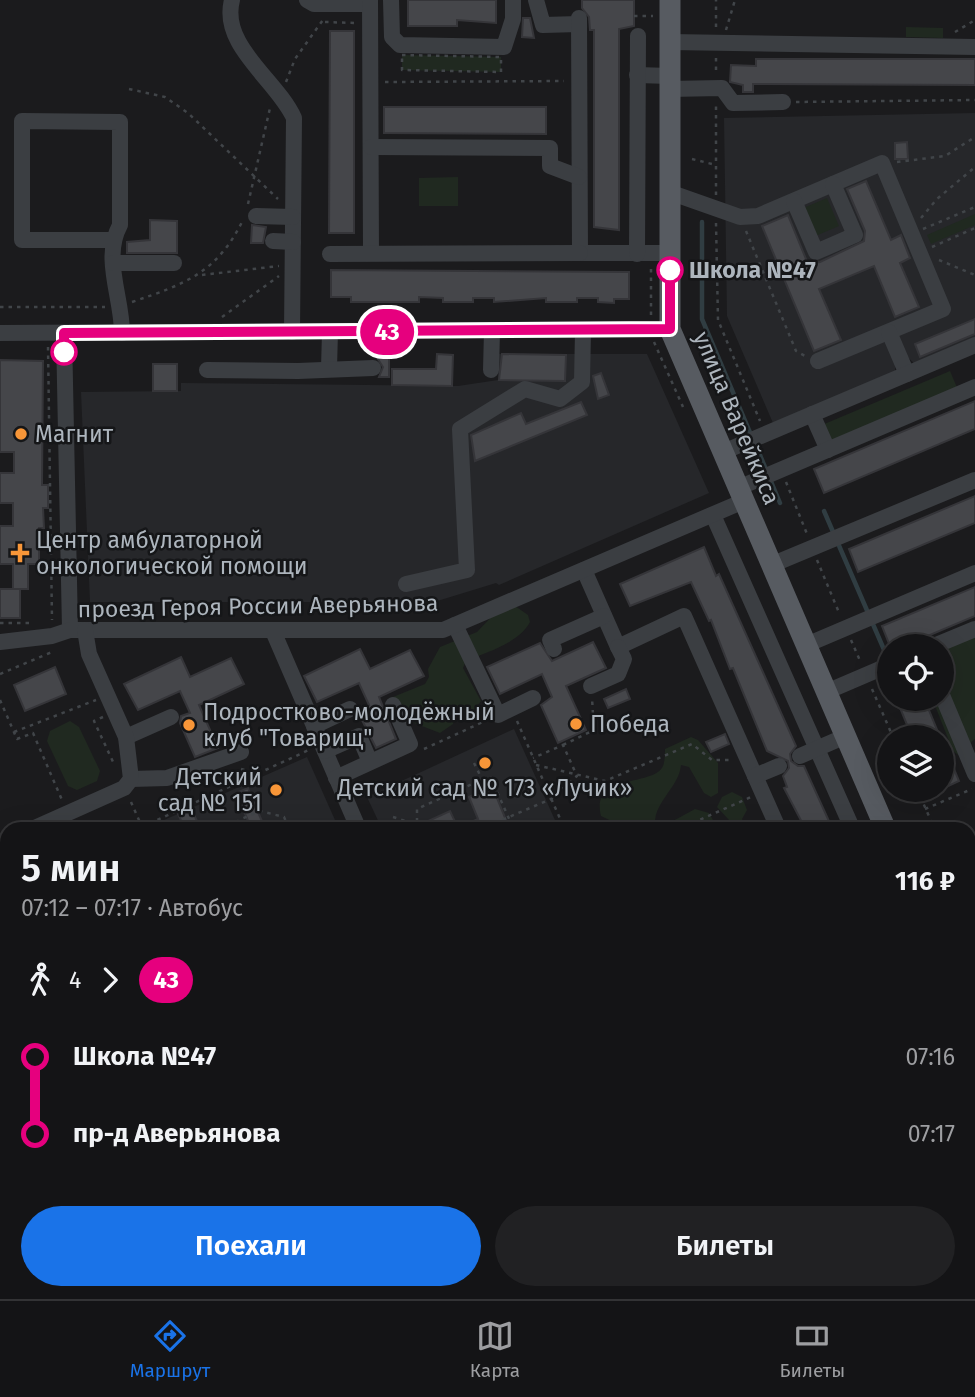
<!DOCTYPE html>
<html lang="ru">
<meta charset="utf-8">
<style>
body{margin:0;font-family:"Fira Sans",sans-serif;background:#212123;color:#f1f3f6;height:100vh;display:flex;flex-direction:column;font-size:26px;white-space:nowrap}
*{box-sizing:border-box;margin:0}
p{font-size:23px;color:#9d9ea1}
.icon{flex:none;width:38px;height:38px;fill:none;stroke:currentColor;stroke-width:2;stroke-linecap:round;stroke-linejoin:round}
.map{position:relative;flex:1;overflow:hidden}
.side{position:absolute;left:0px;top:822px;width:976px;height:478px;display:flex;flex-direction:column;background:#141416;border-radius:21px 21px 0 0;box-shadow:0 7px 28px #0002,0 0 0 2px #333335}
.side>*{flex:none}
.badge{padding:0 14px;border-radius:23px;font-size:24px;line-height:46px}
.buttons{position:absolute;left:877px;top:634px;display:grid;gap:14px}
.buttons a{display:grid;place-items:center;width:77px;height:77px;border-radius:50%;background:#141416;box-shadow:0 7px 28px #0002,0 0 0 2px #333335;font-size:35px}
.map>.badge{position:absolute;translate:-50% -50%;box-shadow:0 0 0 4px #fff}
.legs{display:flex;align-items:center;gap:10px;height:77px;padding:0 21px;font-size:23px}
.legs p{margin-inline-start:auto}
.overview{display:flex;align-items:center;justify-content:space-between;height:119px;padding:0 21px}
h1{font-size:38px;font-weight:600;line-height:52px}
.action{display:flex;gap:14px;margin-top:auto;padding:14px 21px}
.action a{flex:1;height:80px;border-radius:42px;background:#1a73e8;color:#fff;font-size:28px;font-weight:600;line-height:80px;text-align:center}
.action a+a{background:#212123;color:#f1f3f6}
ul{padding:0 21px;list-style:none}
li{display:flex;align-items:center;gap:24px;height:77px;font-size:26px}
li i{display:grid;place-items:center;width:10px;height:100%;margin:0 9px;background:currentColor}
li i::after{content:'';width:18px;height:18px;margin:-9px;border:5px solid;border-radius:50%;background:#141416}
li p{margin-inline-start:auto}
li:first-child i{background:linear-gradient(#0000 50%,currentColor 0)}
li:last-child i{background:linear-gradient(currentColor 50%,#0000 0)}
.dock{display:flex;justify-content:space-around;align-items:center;height:98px;border-top:2px solid #333335;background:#141416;font-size:19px;color:#9d9ea1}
.dock a{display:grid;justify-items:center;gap:4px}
.dock .on{color:#1a73e8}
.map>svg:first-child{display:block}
</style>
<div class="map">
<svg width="975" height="1299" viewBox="0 0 975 1299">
<rect width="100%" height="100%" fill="#1b1b1d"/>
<g fill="#26272a">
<path d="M 975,113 L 975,337 L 914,363 L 906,356 L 896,360 L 895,371 L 773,423 L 727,316 L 724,118 Z"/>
<path d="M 499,354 L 647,354 L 709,493 L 499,585 L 496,583 L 434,602 L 90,602 L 81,392 L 181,391 L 181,383 L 458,386 L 498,380 Z"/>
<path d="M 514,729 L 559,829 L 382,829 L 367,797 Z"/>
<path d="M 307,757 L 339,829 L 146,828 Z"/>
<path d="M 0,1109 L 7,1112 L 7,1286 L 0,1289 Z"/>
</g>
<g fill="#202920">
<path d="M 906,27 L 943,28 L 943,38 L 906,37 Z"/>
<path d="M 402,55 L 501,57 L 501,72 L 402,70 Z"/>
<path d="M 458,177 L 458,206 L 419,206 L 419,178 Z"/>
<path d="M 827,198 L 839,226 L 813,237 L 801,209 Z"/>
<path d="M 975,214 L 975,225 L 931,244 L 927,235 Z"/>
<path d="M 950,371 L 958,390 L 830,444 L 822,425 Z"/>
<path d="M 515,606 L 528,615 L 530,622 C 519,643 487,652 466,661 L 463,668 L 481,701 L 473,712 L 457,711 L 453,724 L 440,733 L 401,718 L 388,699 L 425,684 L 429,677 L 428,669 L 440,647 L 477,632 L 499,609 Z"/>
<path d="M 975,621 L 975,739 L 971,742 L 974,759 L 965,760 L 953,751 L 932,698 L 942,698 L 942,646 L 932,640 Z"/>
<path d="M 70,721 L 79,727 L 100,771 L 97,781 L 77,790 L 68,786 L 47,741 L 50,731 Z"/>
<path d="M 691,737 L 698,740 L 718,763 L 718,793 L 711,797 L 704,793 L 689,767 L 681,765 C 679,787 655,801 655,823 L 662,827 L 695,809 L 709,813 L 713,820 L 709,827 L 628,829 L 601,816 C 590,773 654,787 663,766 C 665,761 665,754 665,749 Z"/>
<path d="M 732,792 L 742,797 L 747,810 L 742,819 L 747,829 L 710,829 L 730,821 L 717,807 L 722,797 Z"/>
</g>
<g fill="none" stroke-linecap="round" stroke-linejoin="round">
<g stroke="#303d42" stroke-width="4.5">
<path d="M 702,222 L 702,319 L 751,435"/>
<path d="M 755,443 L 780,503"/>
<path d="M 824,511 L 885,652"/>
</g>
</g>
<g fill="#45464a" stroke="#353539" stroke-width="2">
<path d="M 408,0 L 496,0 L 496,23 L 457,20 L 457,26 L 408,26 Z"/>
<path d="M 582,0 L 634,0 L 634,26 L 619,29 L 619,230 L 594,227 L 594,30 L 590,30 L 589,17 L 582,8 Z"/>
<path d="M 523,18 L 530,18 L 534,38 L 522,37 Z"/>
<path d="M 330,31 L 354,31 L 354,233 L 329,233 Z"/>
<path d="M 756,59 L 975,59 L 975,85 L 753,84 L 753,92 L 743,92 L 743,85 L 730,82 L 731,65 L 756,66 Z"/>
<path d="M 384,107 L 546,107 L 546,134 L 384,133 Z"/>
<path d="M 907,142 L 908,159 L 895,159 L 895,143 Z"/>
<path d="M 866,181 L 891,240 L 901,235 L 910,258 L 900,263 L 919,307 L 895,317 L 874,266 L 819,289 L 841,340 L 814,351 L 762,226 L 788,215 L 808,264 L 820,262 L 864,241 L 865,231 L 847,189 Z"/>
<path d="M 150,220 L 177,221 L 177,253 L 127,253 L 127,242 L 150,240 Z"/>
<path d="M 252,225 L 266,227 L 263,243 L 251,243 Z"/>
<path d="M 331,270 L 629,272 L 629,299 L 614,299 L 614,303 L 598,302 L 598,298 L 577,298 L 577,302 L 546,302 L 546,298 L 494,302 L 494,298 L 473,298 L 473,302 L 443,302 L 443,298 L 419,297 L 419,302 L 351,302 L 351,297 L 331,297 Z"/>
<path d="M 975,319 L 975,334 L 920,357 L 915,344 Z"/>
<path d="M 437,354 L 453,355 L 452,386 L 392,385 L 392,369 L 436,369 Z"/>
<path d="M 502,354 L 566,355 L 565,381 L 499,380 Z"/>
<path d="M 376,356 L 389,356 L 389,377 L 379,377 L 383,367 Z"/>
<path d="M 0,360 L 43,361 L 42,485 L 48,485 L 48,508 L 43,508 L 44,528 L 39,528 L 39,564 L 28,564 L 28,589 L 13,589 L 13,564 L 0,564 L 0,526 L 13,526 L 13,503 L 0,503 L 0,473 L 14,473 L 14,452 L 0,452 Z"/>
<rect x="153" y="364" width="24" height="27"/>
<path d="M 601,373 L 609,395 L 598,399 L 593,376 Z"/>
<path d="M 975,401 L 975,429 L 824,493 L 814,469 Z"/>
<path d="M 581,402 L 587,415 L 475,461 L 471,435 L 521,413 L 526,424 Z"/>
<path d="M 975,496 L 975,523 L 858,572 L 849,549 Z"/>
<path d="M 704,547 L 716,576 L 719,574 L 796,746 L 790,754 L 791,761 L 798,766 L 804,766 L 833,830 L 806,830 L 784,788 L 787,787 L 783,776 L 789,768 L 788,761 L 767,751 L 733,668 L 730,669 L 711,620 L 709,621 L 691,582 L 630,606 L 620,584 Z"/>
<path d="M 975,587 L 975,616 L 904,646 L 890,646 L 882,626 Z"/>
<rect x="0" y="589" width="20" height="29"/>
<path d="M 593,642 L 606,668 L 566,686 L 586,730 L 558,743 L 541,705 L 552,697 L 542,674 L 500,694 L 487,667 L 540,643 L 552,661 Z"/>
<path d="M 360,649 L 370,669 L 410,650 L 424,676 L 379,697 L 396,739 L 376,748 L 359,714 L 360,709 L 369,705 L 359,683 L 317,702 L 304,676 Z"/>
<path d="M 181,657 L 190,677 L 231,658 L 244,684 L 199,705 L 218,748 L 195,757 L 180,723 L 181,716 L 190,713 L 180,691 L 138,710 L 124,684 Z"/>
<path d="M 55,667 L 66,694 L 25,711 L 14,685 Z"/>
<path d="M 626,689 L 630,699 L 608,708 L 604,699 Z"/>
<path d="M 896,698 L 924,698 L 940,737 L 912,737 Z"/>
<path d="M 725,734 L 729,744 L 711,752 L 706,742 Z"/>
<path d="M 942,740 L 959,781 L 942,789 Z"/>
<path d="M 248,788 L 253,801 L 266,830 L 252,830 L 236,793 Z"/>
<path d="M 481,791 L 484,798 L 495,793 L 510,830 L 430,830 L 426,822 L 450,811 L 458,828 L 478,819 L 469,797 Z"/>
<path d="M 191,808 L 197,821 L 184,827 L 178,814 Z"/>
</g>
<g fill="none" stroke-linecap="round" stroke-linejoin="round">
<g stroke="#414549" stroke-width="2.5" stroke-dasharray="3.5 5" stroke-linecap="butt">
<path d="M 634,16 L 653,16"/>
<path d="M 325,22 L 356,23"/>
<path d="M 716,27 L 716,0"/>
<path d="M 726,30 L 735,0"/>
<path d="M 955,32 L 975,20"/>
<path d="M 402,55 L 501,57 L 501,72 L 402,70 Z"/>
<path d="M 716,58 L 716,72"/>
<path d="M 286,82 L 295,59 L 325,17"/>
<path d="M 385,82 L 564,81"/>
<path d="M 129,89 L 165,97 L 188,113 L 278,199"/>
<path d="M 796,102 L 975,100"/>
<path d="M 692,159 L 716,165"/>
<path d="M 897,162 L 945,156 L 975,137"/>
<path d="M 716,195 L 716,104"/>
<path d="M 248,204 L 270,108"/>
<path d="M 921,218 L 937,199 L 975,167"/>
<path d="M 716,223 L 718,320 L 760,421"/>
<path d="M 923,229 L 975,207"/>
<path d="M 746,231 L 796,351 L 805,356"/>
<path d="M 932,247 L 975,228"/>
<path d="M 939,260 L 975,275"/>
<path d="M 202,275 L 279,266"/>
<path d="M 132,302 C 185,284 217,273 243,220"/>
<path d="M 0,307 L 105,307"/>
<path d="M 651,315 L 651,266"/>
<path d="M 222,317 L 279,276"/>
<path d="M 654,342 L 683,407"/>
<path d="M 48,347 L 52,620"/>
<path d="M 786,482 L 807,534"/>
<path d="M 817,560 L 840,615"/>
<path d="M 0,623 L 31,623"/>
<path d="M 851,640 L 861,663"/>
<path d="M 0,674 L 52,652"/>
<path d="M 872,689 L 893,737"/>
<path d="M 0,700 L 17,739 L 33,733 L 62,800"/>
<path d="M 103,717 L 94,721 L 114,764"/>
<path d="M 517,721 L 565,830"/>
<path d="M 14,732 L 96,700"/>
<path d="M 563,745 L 594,730 L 592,698"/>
<path d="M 424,749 L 485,721"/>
<path d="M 474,763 L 482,779"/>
<path d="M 536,765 L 605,781 L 692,744 L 712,760 L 731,760"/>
<path d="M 241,769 L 258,774"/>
<path d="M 917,789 L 935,830"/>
<path d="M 131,802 L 142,827 L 137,830"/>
<path d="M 925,809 L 972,789"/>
<path d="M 393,817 L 415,824"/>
<path d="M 495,823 L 551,799 L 577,776 L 563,745 L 533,758"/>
<path d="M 142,827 L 311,749"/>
<path d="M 232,830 L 239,820 L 260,811 L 284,817 L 290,830"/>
<path d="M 324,830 L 340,822"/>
<path d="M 417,830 L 417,809 L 490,776 L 514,830"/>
<path d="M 677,830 L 751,797"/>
<path d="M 975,916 L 975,918"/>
<path d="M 970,944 L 975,941"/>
<path d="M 0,1080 L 7,1083"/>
<path d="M 970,1144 L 975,1142"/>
<path d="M 970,1258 L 974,1267"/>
</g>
<g stroke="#3b3e42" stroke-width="16">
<path d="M 232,0 C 220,46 277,80 294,118 L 292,332"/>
<path d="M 307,0 L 314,4 L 370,4"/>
<path d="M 370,0 L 371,253"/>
<path d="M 391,0 L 392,37 L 400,45 L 504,47 L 513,19 L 513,0"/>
<path d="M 536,0 L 543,25 L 579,24"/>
<path d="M 579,18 L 580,253 L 669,253"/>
<path d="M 670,42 L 975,47"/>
<path d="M 637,75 L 670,76"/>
<path d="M 669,89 L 722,88 L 733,103 L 783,102"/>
<path d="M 371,147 L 550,148 L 550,166 L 579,177"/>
<path d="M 669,192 L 740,217 L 758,216 L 882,163 L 943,309 L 818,361"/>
<path d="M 794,201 L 816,252 L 855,235 L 833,184"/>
<path d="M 256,216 L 293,217"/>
<path d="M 113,240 L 22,240 L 22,121 L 120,122 L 120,225 C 102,258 122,297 122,333"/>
<path d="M 273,241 L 293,242"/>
<path d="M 330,254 L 580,253"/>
<path d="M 637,254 L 638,36"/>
<path d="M 113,263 L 174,263"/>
<path d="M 889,332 L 907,374"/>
<path d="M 0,333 L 670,329"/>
<path d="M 64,333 L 70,630"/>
<path d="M 329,368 L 330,332"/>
<path d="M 207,370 L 298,371 L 373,368"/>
<path d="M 491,370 L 492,331"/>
<path d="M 812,414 L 828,450"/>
<path d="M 723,452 L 975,345"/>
<path d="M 738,488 L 975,387"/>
<path d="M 713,515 L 853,830"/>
<path d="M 771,565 L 975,480"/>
<path d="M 584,570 L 618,647 L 684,616 L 779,830"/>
<path d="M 406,584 L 467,570 L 460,429 L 525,389 L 560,399 L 582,382 L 583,331"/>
<path d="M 455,625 L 498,715 L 533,698"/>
<path d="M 273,631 L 359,830"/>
<path d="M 0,642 L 52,636 L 70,630 L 443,630 L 744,501"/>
<path d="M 806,645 L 975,573"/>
<path d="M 934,646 L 975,629"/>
<path d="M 554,649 L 550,640 L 604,616"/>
<path d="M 591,686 L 618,674 L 624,659 L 618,647"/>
<path d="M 826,692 L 889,665"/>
<path d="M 942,695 L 975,774"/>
<path d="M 314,726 L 350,709"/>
<path d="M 126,737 L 171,717"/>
<path d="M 325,751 L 359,736 L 370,762"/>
<path d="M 800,756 L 846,736"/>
<path d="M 755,776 L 779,766"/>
<path d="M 336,778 L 410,744 L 393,705"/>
<path d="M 131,779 L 167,778 L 241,752"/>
<path d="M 30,830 L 124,788 L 131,779 L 126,737 L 89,654 L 85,630"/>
<path d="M 0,843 L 7,839"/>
<path d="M 0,926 L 7,942"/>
<path d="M 6,992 L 7,992"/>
<path d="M 970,1022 L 975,1035"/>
<path d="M 0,1101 L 7,1104"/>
<path d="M 970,1107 L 975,1119"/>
<path d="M 970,1169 L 975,1167"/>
<path d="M 970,1196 L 975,1193"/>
<path d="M 970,1281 L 975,1293"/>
<path d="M 81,1293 L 84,1299"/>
<path d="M 123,1293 L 125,1299"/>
<path d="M 191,1293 L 200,1299"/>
<path d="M 397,1293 L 399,1299"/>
<path d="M 475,1293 L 477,1299"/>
<path d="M 812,1293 L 820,1299"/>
<path d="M 18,1299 L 32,1293"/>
<path d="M 256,1299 L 259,1297 L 257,1293"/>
<path d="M 552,1299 L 564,1293"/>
<path d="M 835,1299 L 848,1293"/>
</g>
<g stroke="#575b61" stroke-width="21">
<path d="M 670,0 L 670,329 L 886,830"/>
<path d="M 970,896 L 975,894"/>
</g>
</g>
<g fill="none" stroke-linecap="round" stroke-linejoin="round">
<g stroke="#fff" stroke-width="16">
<path id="line-1" d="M 64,352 L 64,333 L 670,329 L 670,270"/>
</g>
<use href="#line-1" stroke="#e6007e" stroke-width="10"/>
</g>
<g fill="#fff" stroke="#e6007e" stroke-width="3.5">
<circle cx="670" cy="270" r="12"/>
<circle cx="64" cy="352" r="12"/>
</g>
<g fill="#f89638" stroke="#151618" stroke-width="2.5">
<circle cx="21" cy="434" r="7"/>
<path d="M16.5 542.5h7v7h7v7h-7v7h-7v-7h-7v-7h7z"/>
<circle cx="576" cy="724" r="7"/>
<circle cx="189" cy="725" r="7"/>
<circle cx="485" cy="763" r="7"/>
<circle cx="276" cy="790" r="7"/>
</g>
<g text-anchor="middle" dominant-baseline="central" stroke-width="5" stroke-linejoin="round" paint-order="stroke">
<g font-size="23" font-weight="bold" fill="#adb5bd" stroke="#151618" text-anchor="start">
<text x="689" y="270">Школа №47</text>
</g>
<g font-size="23" fill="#adb5bd" stroke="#151618">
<text transform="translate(737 418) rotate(67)">улица Варейкиса</text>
<text transform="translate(258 606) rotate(-1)">проезд Героя России Аверьянова</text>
</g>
<g font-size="23" fill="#adb5bd" stroke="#151618" text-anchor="start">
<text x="35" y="434">Магнит</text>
<text x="36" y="540">Центр амбулаторной<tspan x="36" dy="26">онкологической помощи</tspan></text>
<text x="203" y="712">Подростково-молодёжный<tspan x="203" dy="26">клуб "Товарищ"</tspan></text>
<text x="590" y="724">Победа</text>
<text x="262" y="777" text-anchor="end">Детский<tspan x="262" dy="26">сад № 151</tspan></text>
<text x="485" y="788" text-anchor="middle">Детский сад № 173 «Лучик»</text>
</g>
</g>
</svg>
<div class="buttons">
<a><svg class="icon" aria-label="locate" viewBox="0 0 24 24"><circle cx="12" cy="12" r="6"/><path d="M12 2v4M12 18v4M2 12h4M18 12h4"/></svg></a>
<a><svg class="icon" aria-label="layers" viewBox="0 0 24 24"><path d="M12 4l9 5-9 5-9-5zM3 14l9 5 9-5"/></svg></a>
</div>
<b class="badge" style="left:387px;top:332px;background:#e6007e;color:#fff">43</b>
<section class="side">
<div class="overview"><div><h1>5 мин</h1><p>07:12 – 07:17 · Автобус</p></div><b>116 ₽</b></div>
<div class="legs"><svg class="icon" aria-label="walk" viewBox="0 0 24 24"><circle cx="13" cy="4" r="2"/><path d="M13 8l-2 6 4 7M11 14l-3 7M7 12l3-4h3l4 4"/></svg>4<svg class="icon" aria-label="forward" viewBox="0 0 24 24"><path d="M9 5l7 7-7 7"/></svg><b class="badge" style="background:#e6007e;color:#fff">43</b></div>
<ul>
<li><i style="color:#e6007e"></i><b>Школа №47</b><p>07:16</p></li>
<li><i style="color:#e6007e"></i><b>пр-д Аверьянова</b><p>07:17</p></li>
</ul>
<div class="action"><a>Поехали</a><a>Билеты</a></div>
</section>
</div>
<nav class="dock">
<a class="on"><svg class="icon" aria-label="directions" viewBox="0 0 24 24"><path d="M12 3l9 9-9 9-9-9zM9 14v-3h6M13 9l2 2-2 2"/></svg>Маршрут</a>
<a><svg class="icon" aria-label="map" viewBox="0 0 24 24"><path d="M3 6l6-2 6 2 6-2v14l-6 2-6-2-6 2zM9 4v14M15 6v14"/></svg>Карта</a>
<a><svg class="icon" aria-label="tickets" viewBox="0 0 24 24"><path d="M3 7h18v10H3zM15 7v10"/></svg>Билеты</a>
</nav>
